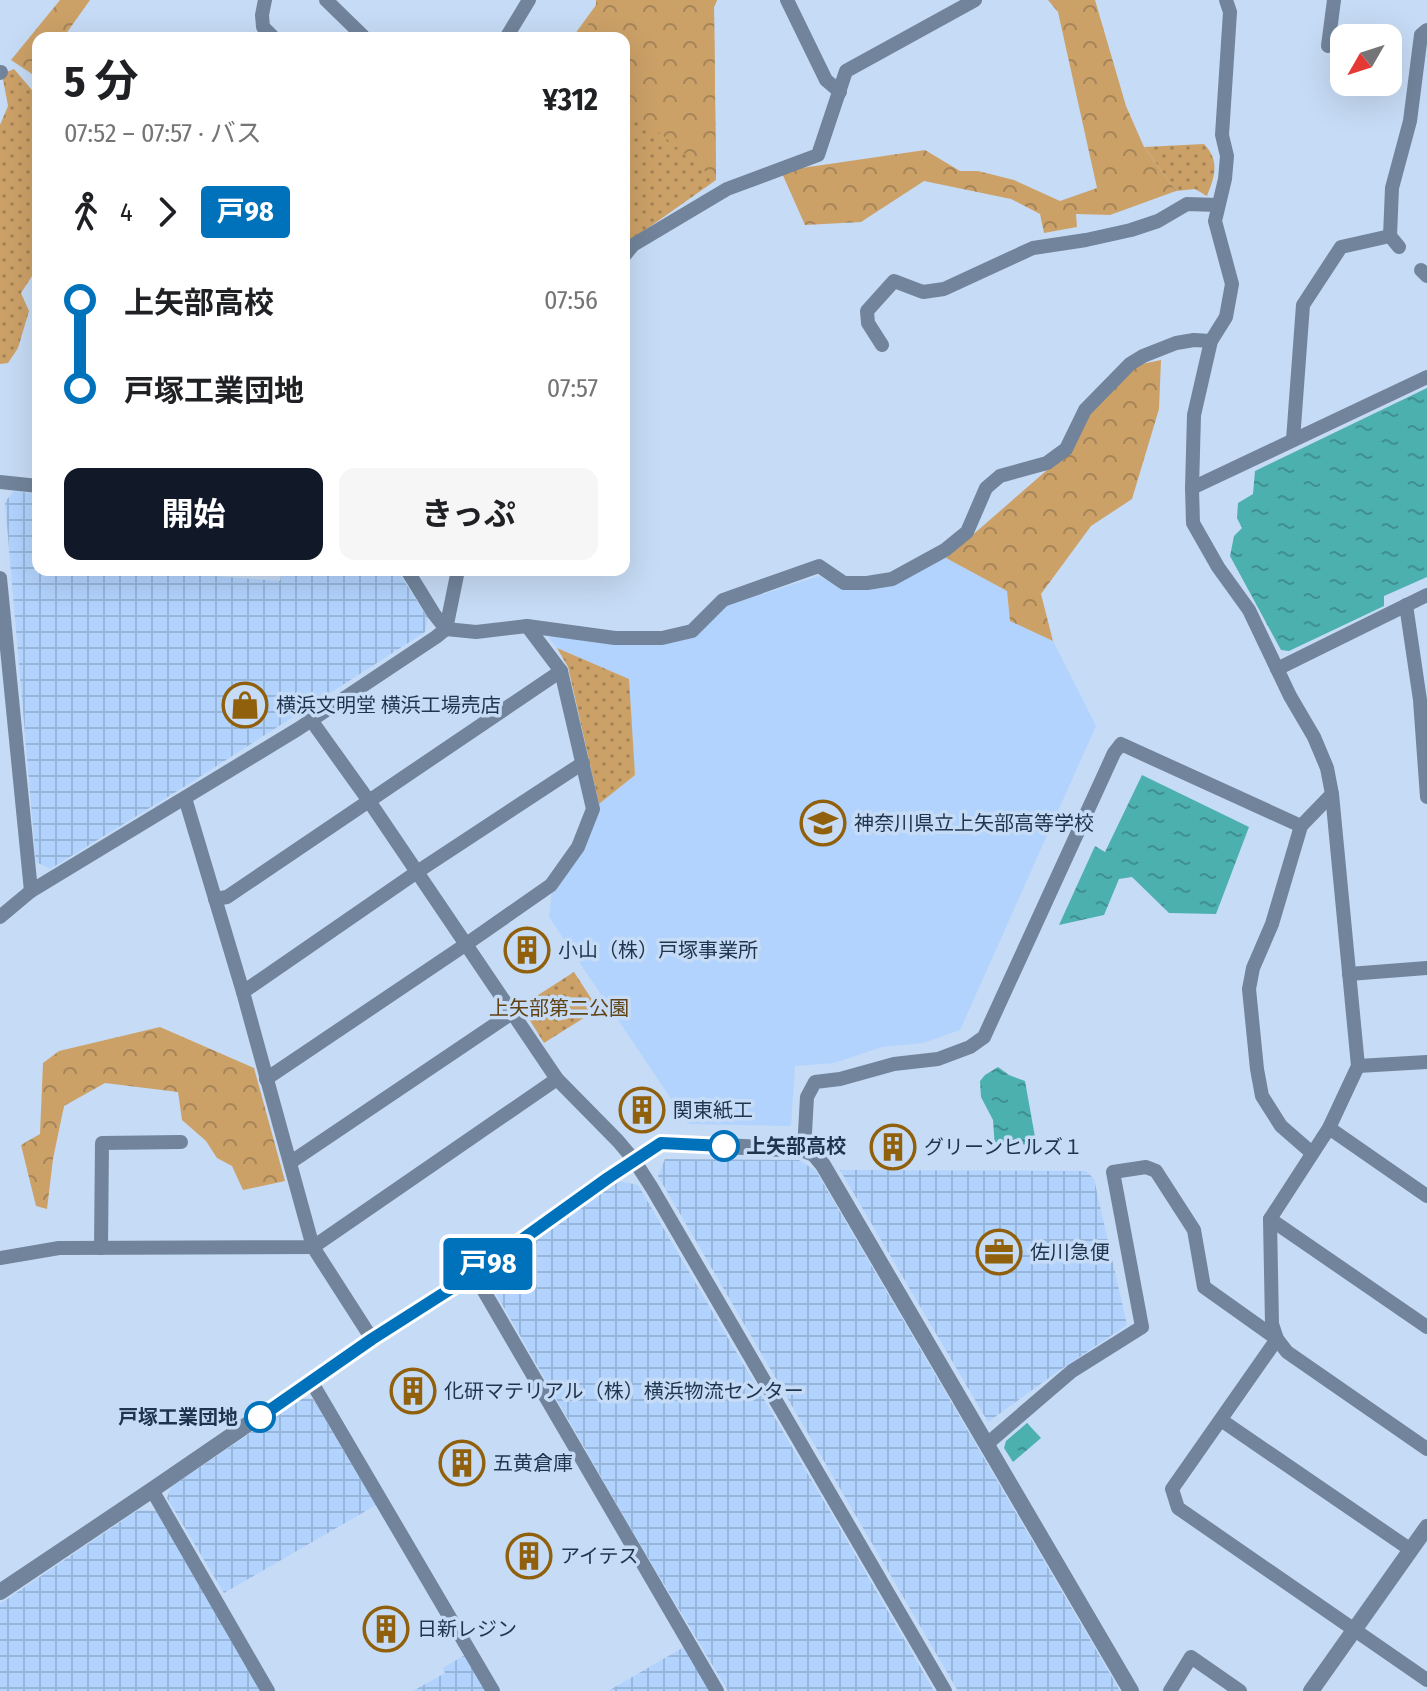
<!DOCTYPE html>
<html lang="ja">
<meta charset="utf-8">
<style>
body{margin:0;font-family:"Fira Sans Condensed","Noto Sans JP",sans-serif;background:#f6f6f6;color:#202124;height:100vh;display:flex;flex-direction:column;font-size:30px;white-space:nowrap}
*{box-sizing:border-box;margin:0}
p{font-size:26px;color:#757577}
.icon{flex:none;width:44px;height:44px;fill:none;stroke:currentColor;stroke-width:2;stroke-linecap:round;stroke-linejoin:round}
.map{position:relative;flex:1;overflow:hidden}
.sheet{position:absolute;left:32px;top:32px;width:598px;height:544px;display:flex;flex-direction:column;background:#fff;border-radius:16px;box-shadow:0 8px 32px #0002}
.sheet>*{flex:none}
.badge{padding:0 16px;border-radius:6px;font-size:28px;line-height:52px}
.needle{width:52px;rotate:231deg}
.controls{position:absolute;left:1330px;top:24px;display:grid;gap:16px}
.controls a{display:grid;place-items:center;width:72px;height:72px;border-radius:16px;background:#fff;box-shadow:0 8px 32px #0002;font-size:40px}
.map>.badge{position:absolute;translate:-50% -50%;box-shadow:0 0 0 4px #fff}
.legs{display:flex;align-items:center;gap:12px;height:88px;padding:0 32px;font-size:26px}
.legs p{margin-inline-start:auto}
.summary{display:flex;align-items:center;justify-content:space-between;height:136px;padding:0 32px}
h1{font-size:44px;font-weight:700;line-height:60px}
.button{display:flex;gap:16px;margin-top:auto;padding:16px 32px}
.button a{flex:1;height:92px;border-radius:16px;background:#111827;color:#fff;font-size:32px;font-weight:700;line-height:92px;text-align:center}
.button a+a{background:#f6f6f6;color:#202124}
ul{padding:0 32px;list-style:none}
li{display:flex;align-items:center;gap:28px;height:88px;font-size:30px}
li i{display:grid;place-items:center;width:12px;height:100%;margin:0 10px;background:currentColor}
li i::after{content:'';width:20px;height:20px;margin:-10px;border:6px solid;border-radius:50%;background:#fff}
li p{margin-inline-start:auto}
li:first-child i{background:linear-gradient(#0000 50%,currentColor 0)}
li:last-child i{background:linear-gradient(currentColor 50%,#0000 0)}
.map>svg:first-child{display:block}
</style>
<div class="map">
<svg width="1427" height="1691" viewBox="0 0 1427 1691">
<defs>
<pattern id="industrial-grid" width="8" height="8" patternUnits="userSpaceOnUse" patternTransform="scale(2)"><rect width="8" height="8" fill="#b1d3fd"/><path d="M0 4h8M4 0v8" fill="none" stroke="#98b6da"/></pattern>
<pattern id="green-dots" width="8" height="8" patternUnits="userSpaceOnUse" patternTransform="scale(2)"><rect width="8" height="8" fill="#cca168"/><path d="M2 2h.1M6 6h.1" fill="none" stroke="#a58458" stroke-width="1.8" stroke-linecap="round"/></pattern>
<pattern id="forest-crowns" width="20" height="18" patternUnits="userSpaceOnUse" patternTransform="scale(2)"><rect width="20" height="18" fill="#cca168"/><path d="M2 6a3 3 0 1 1 6 0M12 15a3 3 0 1 1 6 0" fill="none" stroke="#a58458"/></pattern>
<pattern id="water-ripples" width="26" height="14" patternUnits="userSpaceOnUse" patternTransform="scale(2)"><rect width="26" height="14" fill="#4cb0ae"/><path d="M2 4q2-2 4 0t4 0M15 11q2-2 4 0t4 0" fill="none" stroke="#3f9090"/></pattern>
</defs>
<rect width="100%" height="100%" fill="#c6dbf5"/>
<path fill="#b1d3fd" d="M 946,558 L 1007,591 L 1010,621 L 1053,641 L 1096,726 L 960,1030 L 923,1043 L 882,1047 L 834,1063 L 795,1066 L 791,1126 L 688,1124 L 549,917 L 552,890 L 587,842 L 599,804 L 635,774 L 628,679 L 557,648 L 549,638 L 557,634 L 662,644 L 728,605 L 819,576 L 846,590 L 894,584 Z"/>
<g fill="url(#industrial-grid)">
<path d="M 14,491 L 38,494 L 38,570 L 214,570 L 214,576 L 280,581 L 282,570 L 397,570 L 428,618 L 425,632 L 187,785 L 50,869 L 36,862 L 5,502 Z"/>
<path d="M 665,1159 L 799,1160 L 816,1171 L 1120,1691 L 958,1691 L 658,1176 Z"/>
<path d="M 840,1170 L 1086,1171 L 1094,1179 L 1127,1325 L 1057,1372 L 988,1422 Z"/>
<path d="M 619,1181 L 638,1185 L 852,1549 L 934,1691 L 728,1691 L 634,1534 L 491,1285 L 492,1268 Z"/>
<path d="M 302,1398 L 313,1399 L 376,1505 L 224,1593 L 167,1498 L 171,1487 Z"/>
<path d="M 138,1510 L 157,1511 L 262,1691 L 0,1691 L 0,1604 Z"/>
<path d="M 684,1647 L 710,1691 L 608,1691 Z"/>
<path d="M 465,1655 L 486,1691 L 413,1691 L 445,1673 L 443,1668 Z"/>
</g>
<g fill="url(#green-dots)">
<path d="M 596,0 L 717,0 L 714,7 L 716,180 L 624,245 L 624,38 L 572,38 L 596,5 Z"/>
<path d="M 14,69 L 38,97 L 38,262 L 34,273 L 21,293 L 29,311 L 18,348 L 8,363 L 0,364 L 0,125 L 8,106 L 2,74 Z"/>
<path d="M 1204,144 C 1220,161 1215,176 1207,196 L 1195,189 L 1176,191 L 1144,147 Z"/>
<path d="M 557,648 L 629,679 L 635,775 L 599,804 L 568,667 Z"/>
<path d="M 574,972 L 598,1009 L 544,1043 L 521,1006 Z"/>
</g>
<g fill="url(#forest-crowns)">
<path d="M 60,0 L 90,0 L 63,38 L 38,38 L 38,78 L 11,60 Z"/>
<path d="M 599,0 L 717,0 L 714,7 L 716,180 L 624,103 L 624,38 L 582,38 Z"/>
<path d="M 1048,0 L 1095,0 L 1126,106 L 1144,147 L 1176,191 L 1110,215 L 1076,214 L 1077,227 L 1044,233 L 1040,214 L 1011,199 L 924,181 L 861,222 L 805,225 L 781,171 L 925,150 L 960,171 L 978,171 L 1014,180 L 1060,201 L 1097,188 L 1058,12 Z"/>
<path d="M 1161,360 L 1159,409 L 1132,499 L 1091,526 L 1041,594 L 1053,641 L 1010,621 L 1007,591 L 946,558 L 1069,451 L 1086,416 L 1132,366 Z"/>
<path d="M 160,1027 L 254,1068 L 285,1181 L 243,1190 L 232,1166 L 217,1158 L 206,1141 L 182,1120 L 178,1092 L 105,1083 L 64,1106 L 53,1159 L 47,1209 L 36,1206 L 21,1145 L 40,1134 L 43,1063 L 59,1051 Z"/>
</g>
<g fill="url(#water-ripples)">
<path d="M 1427,388 L 1427,577 L 1384,596 L 1384,606 L 1289,651 L 1281,650 L 1230,556 L 1234,536 L 1242,528 L 1237,518 L 1238,503 L 1253,494 L 1255,471 Z"/>
<path d="M 1142,775 L 1249,827 L 1216,914 L 1169,913 L 1132,877 L 1119,879 L 1104,915 L 1059,925 L 1095,846 L 1105,852 Z"/>
<path d="M 998,1067 L 1009,1075 L 1025,1081 L 1035,1137 L 1035,1148 C 1020,1141 1010,1144 995,1148 L 993,1120 L 981,1097 L 980,1081 L 985,1075 Z"/>
<path d="M 1027,1423 L 1041,1438 L 1013,1462 L 1004,1448 L 1006,1441 Z"/>
</g>
<g fill="none" stroke-linecap="round" stroke-linejoin="round">
<g stroke="#71849b" stroke-width="14">
<path d="M 265,0 L 262,15 L 263,27 L 274,38"/>
<path d="M 326,0 L 363,36"/>
<path d="M 787,0 L 826,80 L 840,92"/>
<path d="M 1226,0 L 1230,12 L 1222,135 L 1227,156 L 1225,179 L 1215,221 L 1232,284 L 1226,317 L 1211,341 L 1194,415 L 1192,488 L 1193,523 L 1218,567 L 1249,610 L 1290,696 L 1314,737 L 1327,768 L 1332,794 L 1358,1066 L 1329,1128 L 1270,1219 L 1272,1324 L 1277,1339 L 1172,1489 L 1178,1508 L 1427,1680"/>
<path d="M 506,38 L 529,0"/>
<path d="M 1328,46 L 1334,0"/>
<path d="M 0,73 L 1,72"/>
<path d="M 1399,247 L 1390,236 L 1392,188 L 1410,121 L 1421,35 L 1427,30"/>
<path d="M 624,256 L 633,245 L 727,189 L 818,155 L 846,71 L 975,0"/>
<path d="M 1421,270 L 1427,276"/>
<path d="M 882,345 L 868,323 L 867,311 L 894,281 L 923,292 L 944,289 L 1033,248 L 1086,240 L 1131,230 L 1158,221 L 1187,204 L 1218,205"/>
<path d="M 1293,440 L 1303,305 L 1341,247 L 1390,236"/>
<path d="M 0,482 L 38,486"/>
<path d="M 1192,488 L 1427,377"/>
<path d="M 0,578 L 31,891"/>
<path d="M 1406,605 L 1420,700 L 1427,797"/>
<path d="M 527,626 L 615,638 L 662,638 L 692,631 L 723,600 L 819,566 L 844,583 L 867,583 L 892,579 L 945,550 L 967,532 L 986,488 L 1000,476 L 1047,463 L 1066,449 L 1085,410 L 1130,364 L 1143,356 L 1176,343 L 1194,340 L 1211,341"/>
<path d="M 1277,669 L 1427,595"/>
<path d="M 311,720 L 369,801 L 557,1079 L 618,1141 L 634,1160 L 652,1188 L 945,1691"/>
<path d="M 185,798 L 243,992 L 313,1247 L 372,1339"/>
<path d="M 215,899 L 227,897 L 561,671"/>
<path d="M 0,917 L 31,891 L 298,729 L 436,637 L 446,629 L 458,570"/>
<path d="M 1349,974 L 1427,968"/>
<path d="M 243,992 L 417,872 L 583,763"/>
<path d="M 1358,1066 L 1427,1062"/>
<path d="M 266,1079 L 465,945 L 551,885 L 578,847 L 593,809 L 561,671 L 527,626 L 476,632 L 446,629 L 434,614 L 407,570"/>
<path d="M 1329,1128 L 1427,1196"/>
<path d="M 804,1150 L 807,1097 L 815,1082 L 840,1079 L 894,1064 L 938,1059 L 970,1047 L 984,1037 L 1114,753 L 1121,744 L 1301,826"/>
<path d="M 1312,1153 L 1281,1126 L 1262,1096 L 1257,1069 L 1249,989 L 1253,968 L 1272,924 L 1301,826 L 1332,794"/>
<path d="M 291,1162 L 512,1013"/>
<path d="M 1270,1219 L 1427,1327"/>
<path d="M 101,1248 L 102,1143 L 181,1142"/>
<path d="M 0,1258 L 59,1248 L 313,1247 L 557,1079"/>
<path d="M 474,1274 L 717,1691"/>
<path d="M 311,1381 L 493,1691"/>
<path d="M 1221,1420 L 1411,1550"/>
<path d="M 987,1444 L 1072,1371 L 1142,1327 L 1113,1172 L 1146,1167 L 1156,1171 L 1194,1230 L 1204,1287 L 1277,1339 L 1287,1352 L 1427,1449"/>
<path d="M 152,1490 L 268,1691"/>
<path d="M 1170,1691 L 1191,1657 L 1240,1691"/>
</g>
<g stroke="#71849b" stroke-width="16">
<path d="M 0,1592 L 152,1490 L 372,1339 L 474,1274 L 608,1178 L 661,1143 L 804,1150 L 814,1154 L 823,1165 L 1131,1691"/>
<path d="M 1311,1691 L 1427,1527"/>
</g>
</g>
<g fill="none" stroke-linecap="round" stroke-linejoin="round">
<g stroke="#fff" stroke-width="18">
<path id="line-1" d="M 260,1417 L 372,1339 L 474,1274 L 608,1178 L 661,1143 L 724,1146"/>
</g>
<use href="#line-1" stroke="#0072bc" stroke-width="12"/>
</g>
<defs>
<g id="shop-ring" transform="scale(2.3)"><circle r="9.5" fill="#c6dbf5" stroke="#90600c" stroke-width="1.5"/><path d="M-5-2.5h2.3a2.7 3.5 0 0 1 5.4 0H5L5.5 6h-11ZM-1.5-2.5h3a1.5 2.3 0 0 0-3 0Z" fill="#90600c"/></g>
<g id="school-ring" transform="scale(2.3)"><circle r="9.5" fill="#c6dbf5" stroke="#90600c" stroke-width="1.5"/><path d="M0-5L7-2L0 1L-7-2ZM-4 1L0 2.5L4 1V4Q0 6-4 4Z" fill="#90600c"/></g>
<g id="building-ring" transform="scale(2.3)"><circle r="9.5" fill="#c6dbf5" stroke="#90600c" stroke-width="1.5"/><path d="M-4-6H4V6H1V3H-1V6H-4ZM-2.5-4.3h1.7v1.8h-1.7ZM.8-4.3h1.7v1.8H.8ZM-2.5-1h1.7V.8h-1.7ZM.8-1h1.7V.8H.8Z" fill="#90600c"/></g>
<g id="office-ring" transform="scale(2.3)"><circle r="9.5" fill="#c6dbf5" stroke="#90600c" stroke-width="1.5"/><path d="M-6-3h4V-5.5h4V-3h4V5H-6ZM-1-4.5V-3h2v-1.5ZM-6 0V1H6V0Z" fill="#90600c"/></g>
</defs>
<g fill-rule="evenodd">
<use href="#shop-ring" x="245" y="705"/>
<use href="#school-ring" x="823" y="823"/>
<use href="#building-ring" x="527" y="950"/>
<use href="#building-ring" x="642" y="1110"/>
<use href="#building-ring" x="893" y="1147"/>
<use href="#office-ring" x="999" y="1252"/>
<use href="#building-ring" x="413" y="1391"/>
<use href="#building-ring" x="462" y="1463"/>
<use href="#building-ring" x="529" y="1556"/>
<use href="#building-ring" x="386" y="1629"/>
</g>
<g fill="#fff" stroke="#0072bc" stroke-width="4">
<circle cx="724" cy="1146" r="14"/>
<circle cx="260" cy="1417" r="14"/>
</g>
<g text-anchor="middle" dominant-baseline="central" stroke-width="7" stroke-linejoin="round" paint-order="stroke">
<g font-size="20" fill="#1f344d" stroke="#c6dbf5" text-anchor="start">
<text x="276" y="705">横浜文明堂 横浜工場売店</text>
<text x="854" y="823">神奈川県立上矢部高等学校</text>
<text x="558" y="950">小山（株）戸塚事業所</text>
<text x="673" y="1110">関東紙工</text>
<text x="924" y="1147">グリーンヒルズ１</text>
<text x="1030" y="1252">佐川急便</text>
<text x="444" y="1391">化研マテリアル（株）横浜物流センター</text>
<text x="493" y="1463">五黄倉庫</text>
<text x="560" y="1556">アイテス</text>
<text x="417" y="1629">日新レジン</text>
</g>
<g font-size="20" fill="#614315" stroke="#c6dbf5">
<text x="559" y="1008">上矢部第二公園</text>
</g>
<g font-size="20" font-weight="bold" fill="#1f344d" stroke="#c6dbf5" text-anchor="start">
<text x="746" y="1146">上矢部高校</text>
<text x="238" y="1417" text-anchor="end">戸塚工業団地</text>
</g>
</g>
</svg>
<div class="controls">
<a><svg class="needle" viewBox="-14 -14 28 28"><path d="M0-13l5 13h-10z" fill="#e53935"/><path d="M0 13l5-13h-10z" fill="#757577"/></svg></a>
</div>
<b class="badge" style="left:488px;top:1264px;background:#0072bc;color:#fff">戸98</b>
<section class="sheet">
<div class="summary"><div><h1>5 分</h1><p>07:52 – 07:57 · バス</p></div><b>¥312</b></div>
<div class="legs"><svg class="icon" aria-label="walk" viewBox="0 0 24 24"><circle cx="13" cy="4" r="2"/><path d="M13 8l-2 6 4 7M11 14l-3 7M7 12l3-4h3l4 4"/></svg>4<svg class="icon" aria-label="forward" viewBox="0 0 24 24"><path d="M9 5l7 7-7 7"/></svg><b class="badge" style="background:#0072bc;color:#fff">戸98</b></div>
<ul>
<li><i style="color:#0072bc"></i><b>上矢部高校</b><p>07:56</p></li>
<li><i style="color:#0072bc"></i><b>戸塚工業団地</b><p>07:57</p></li>
</ul>
<div class="button"><a>開始</a><a>きっぷ</a></div>
</section>
</div>
